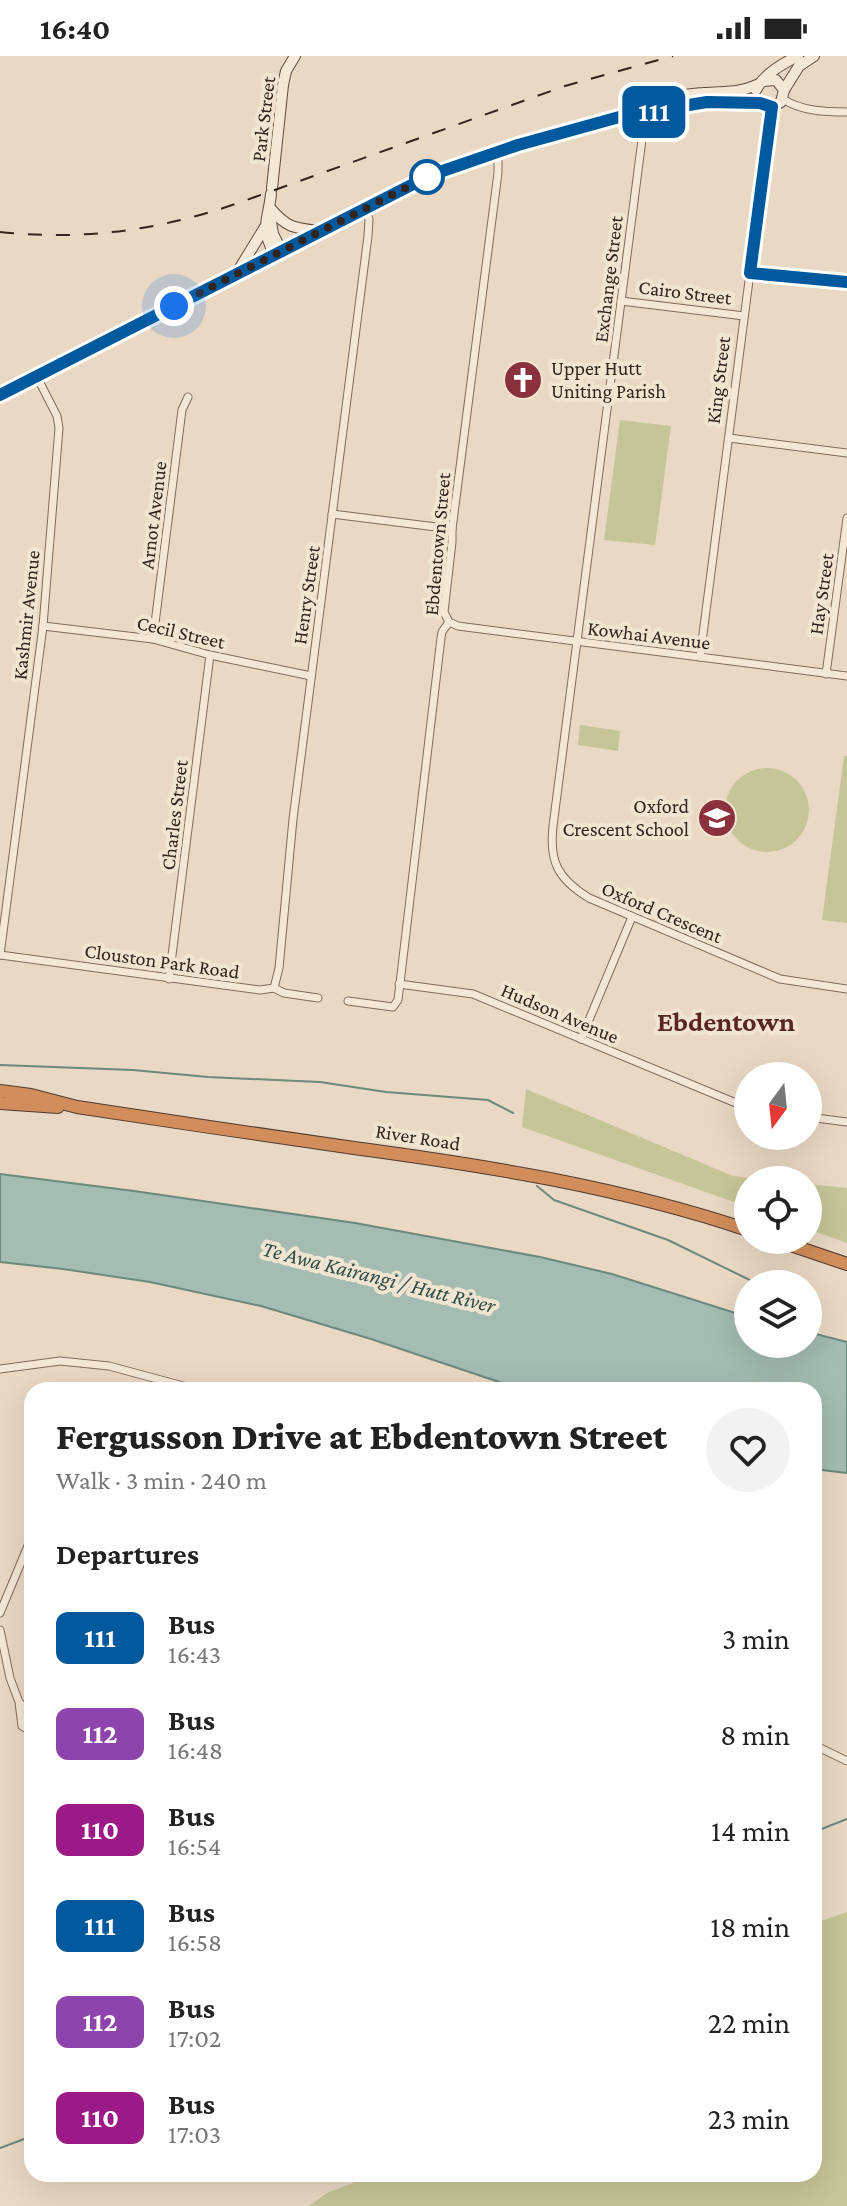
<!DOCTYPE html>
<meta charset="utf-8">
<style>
body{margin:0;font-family:"Crimson Pro",serif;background:#f2f2f2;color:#222;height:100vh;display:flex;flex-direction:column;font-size:30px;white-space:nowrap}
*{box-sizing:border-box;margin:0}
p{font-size:26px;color:#767676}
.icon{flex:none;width:44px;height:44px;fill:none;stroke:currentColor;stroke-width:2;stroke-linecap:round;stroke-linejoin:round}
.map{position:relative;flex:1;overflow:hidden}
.details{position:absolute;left:24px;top:1326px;width:798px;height:800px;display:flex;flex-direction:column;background:#fff;border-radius:24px;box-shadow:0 8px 32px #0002}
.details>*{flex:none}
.badge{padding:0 16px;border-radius:12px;font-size:28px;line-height:52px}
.needle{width:52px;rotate:195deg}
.tools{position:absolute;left:734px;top:1006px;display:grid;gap:16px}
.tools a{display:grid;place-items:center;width:88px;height:88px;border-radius:50%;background:#fff;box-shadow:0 8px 32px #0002;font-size:40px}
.you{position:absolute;width:40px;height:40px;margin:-20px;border:6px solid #fff;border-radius:50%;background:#1a73e8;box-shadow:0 0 0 12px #1a73e833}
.map>.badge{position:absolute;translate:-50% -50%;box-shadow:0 0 0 4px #fff}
h2{padding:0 32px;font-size:30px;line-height:72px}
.round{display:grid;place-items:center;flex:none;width:84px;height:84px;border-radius:42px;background:#f2f2f2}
.overview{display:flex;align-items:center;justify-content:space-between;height:136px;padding:0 32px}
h1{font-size:38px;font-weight:800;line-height:60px}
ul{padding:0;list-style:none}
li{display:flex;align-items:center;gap:24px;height:96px;padding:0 32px}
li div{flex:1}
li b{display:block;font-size:30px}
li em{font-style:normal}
li .badge{min-width:88px;font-weight:700;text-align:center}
.status{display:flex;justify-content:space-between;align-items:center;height:56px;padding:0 40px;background:#fff;direction:ltr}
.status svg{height:22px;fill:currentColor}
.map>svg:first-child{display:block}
</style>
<div class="status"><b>16:40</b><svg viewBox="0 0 49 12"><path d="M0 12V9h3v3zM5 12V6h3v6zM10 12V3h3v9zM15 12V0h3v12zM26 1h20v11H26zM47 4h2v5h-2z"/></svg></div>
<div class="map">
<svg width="847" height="2150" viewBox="0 0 847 2150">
<rect width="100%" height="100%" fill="#e9d8c3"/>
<g fill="#c6c598">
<path d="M 620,364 L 671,370 L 655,489 L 604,484 Z"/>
<path d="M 580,669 L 620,675 L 618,695 L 578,689 Z"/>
<path d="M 844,700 L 847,700 L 847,867 L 822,864 Z"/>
<circle cx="767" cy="754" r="42"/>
<path d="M 526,1033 L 733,1120 L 767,1124 L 748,1124 L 748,1151 L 522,1071 Z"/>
<path d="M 808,1128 L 847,1132 L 847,1187 L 808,1173 Z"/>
<path d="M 847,1856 L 847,2150 L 309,2150 L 327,2137 L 376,2118 L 814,2118 L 814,1976 L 820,1969 L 822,1931 L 814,1906 L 814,1887 L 818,1866 Z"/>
</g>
<path fill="#a4bcb2" stroke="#6c897e" stroke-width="2" d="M 0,1118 L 134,1135 L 355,1167 L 540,1201 L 612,1218 L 748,1261 L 748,1288 L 808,1288 L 808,1276 L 847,1286 L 847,1417 L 814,1413 L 814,1334 L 523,1334 L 371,1283 L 261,1250 L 150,1226 L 63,1213 L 0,1206 Z"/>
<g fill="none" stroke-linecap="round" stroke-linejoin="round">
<g stroke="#6c897e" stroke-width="2">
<path d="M 0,1009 L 133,1014 L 208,1021 L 320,1026 L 386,1036 L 488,1044 L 513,1057"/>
<path d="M 537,1130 L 554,1144 L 668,1184 L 758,1228"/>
<path d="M 814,1776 L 847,1763"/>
<path d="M 0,2092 L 32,2080"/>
</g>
<g stroke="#816a5b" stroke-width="9">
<g id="street">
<path d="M 783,43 C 801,55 825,56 847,56"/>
<path d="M 641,56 L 644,66 L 643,76 L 553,770 C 549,806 558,823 589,842 L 780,923 L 847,933"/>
<path d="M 621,245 L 744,260"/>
<path d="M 729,382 L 847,397"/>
<path d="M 332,458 L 452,473"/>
<path d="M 449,566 L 444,556 L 452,486 L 452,473 L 498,117 L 498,104 L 495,97"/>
<path d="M 449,566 L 458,570 L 847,620"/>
<path d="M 43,570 L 153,583 L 210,599 L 311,620"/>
<path d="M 153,583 L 182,354 L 188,341"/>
<path d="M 700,601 L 750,217"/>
<path d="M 826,618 L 847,462"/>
<path d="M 0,899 L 43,570 L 59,372 L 57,360 L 37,321"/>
<path d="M 0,899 L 260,934 L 274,932 L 284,937 L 318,942"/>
<path d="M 169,923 L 210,599"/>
<path d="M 399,928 L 473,938 L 748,1052"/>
<path d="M 274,932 L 279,912 L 293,763 L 368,180 L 369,163 L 364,152"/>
<path d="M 348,945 L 393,951 L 398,944 L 441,582 L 442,576 L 449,566"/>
<path d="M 581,983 L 632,861"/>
<path d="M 808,1061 L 847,1066"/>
<path d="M 0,1313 L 60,1305 L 109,1310 L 198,1334"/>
<path d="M 0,1557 L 32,1480"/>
<path d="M 0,1574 L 10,1622 L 19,1646 L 22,1670 L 32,1676"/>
<path d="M 20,1647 L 32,1659"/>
<path d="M 814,1689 L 847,1705"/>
</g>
</g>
<g stroke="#634c3f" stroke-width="12">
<g id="secondary">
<path d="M 763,25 L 776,24 L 784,34 L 781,46 L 772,51"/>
<path d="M 756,34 C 764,18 782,8 798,0"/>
<path d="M 784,34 L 799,10 L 814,0"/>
<path d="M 772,51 L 750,217 L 847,226"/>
<path d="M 643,55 C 661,44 682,38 703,37 C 727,35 736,38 759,28"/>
<path d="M 272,132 L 283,29 L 286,15 L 295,0"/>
<path d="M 271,138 C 268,166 260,170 274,198"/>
<path d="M 270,152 C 287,172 294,172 319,175"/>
<path d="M 270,159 L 273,178 L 281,194"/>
<path d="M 238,215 L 265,171"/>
<path d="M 0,339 L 431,119 L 518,89 L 641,56 L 655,56 L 707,46 L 760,47 L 772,51"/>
</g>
</g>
<g stroke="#503a2f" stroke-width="14">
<g id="highway">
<path d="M 0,1035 L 31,1039 L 77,1051 C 169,1065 262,1079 354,1092 C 488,1110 620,1131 748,1174"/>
<path d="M 0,1047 L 58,1051"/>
<path d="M 776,1184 L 847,1208"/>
</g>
</g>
<use href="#street" stroke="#f5e7d5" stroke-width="7"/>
<use href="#secondary" stroke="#f5e7d5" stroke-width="10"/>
<use href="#highway" stroke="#d18d5b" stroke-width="12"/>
<path stroke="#33251e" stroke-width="2" stroke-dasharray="14 14" stroke-linecap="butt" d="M 0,176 C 83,185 162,174 241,146 L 565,30 L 673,0"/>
</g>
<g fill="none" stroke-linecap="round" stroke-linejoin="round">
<g stroke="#fff" stroke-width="18">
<path id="line" d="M 0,339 L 431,119 L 518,89 L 623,60 L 707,46 L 760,47 L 772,51 L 750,217 L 847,226"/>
</g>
<use href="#line" stroke="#00599c" stroke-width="12"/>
<path stroke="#33251e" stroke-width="8" stroke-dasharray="0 14.4" d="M 174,250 L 431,119 L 427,121"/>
</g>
<defs>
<g id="church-disc" transform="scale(2)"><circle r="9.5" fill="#8b313e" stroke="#f1e4d1"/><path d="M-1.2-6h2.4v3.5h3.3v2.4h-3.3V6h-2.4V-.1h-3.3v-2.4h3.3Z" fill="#fff"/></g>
<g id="school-disc" transform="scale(2)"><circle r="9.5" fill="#8b313e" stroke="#f1e4d1"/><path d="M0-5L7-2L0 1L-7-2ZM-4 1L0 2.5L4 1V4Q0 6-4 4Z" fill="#fff"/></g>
</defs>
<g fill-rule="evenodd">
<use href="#church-disc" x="523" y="324"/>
<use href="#school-disc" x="717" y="762"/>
</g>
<circle fill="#fff" stroke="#00599c" stroke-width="4" cx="427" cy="121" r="16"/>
<g text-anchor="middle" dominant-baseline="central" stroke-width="8" stroke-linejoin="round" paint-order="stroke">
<g font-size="20" fill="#33251e" stroke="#f1e4d1">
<text transform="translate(263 63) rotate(-83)">Park Street</text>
<text transform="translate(608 223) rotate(-83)">Exchange Street</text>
<text transform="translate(685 236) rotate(7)">Cairo Street</text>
<text transform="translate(718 324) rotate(-83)">King Street</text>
<text transform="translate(153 459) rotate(-83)">Arnot Avenue</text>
<text transform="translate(437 488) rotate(-85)">Ebdentown Street</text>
<text transform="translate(821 538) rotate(-82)">Hay Street</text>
<text transform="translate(306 539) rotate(-82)">Henry Street</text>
<text transform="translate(26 559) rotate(-84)">Kashmir Avenue</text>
<text transform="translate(181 576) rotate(13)">Cecil Street</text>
<text transform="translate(649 579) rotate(7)">Kowhai Avenue</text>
<text transform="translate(174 759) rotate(-83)">Charles Street</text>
<text transform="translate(662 856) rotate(23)">Oxford Crescent</text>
<text transform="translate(162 905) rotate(8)">Clouston Park Road</text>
<text transform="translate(560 957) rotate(23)">Hudson Avenue</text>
<text transform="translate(418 1081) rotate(9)">River Road</text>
</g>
<g font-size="20" fill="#33251e" stroke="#f1e4d1" text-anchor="start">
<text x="551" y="312">Upper Hutt<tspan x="551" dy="23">Uniting Parish</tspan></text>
<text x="689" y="750" text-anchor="end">Oxford<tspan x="689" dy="23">Crescent School</tspan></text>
</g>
<g font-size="22" font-style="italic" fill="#2f514a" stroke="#f1e4d1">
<text transform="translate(379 1221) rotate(14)">Te Awa Kairangi / Hutt River</text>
</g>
<g font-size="28" font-weight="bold" fill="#5b2622" stroke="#f1e4d1">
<text x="726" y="965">Ebdentown</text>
</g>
</g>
</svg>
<div class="tools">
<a><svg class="needle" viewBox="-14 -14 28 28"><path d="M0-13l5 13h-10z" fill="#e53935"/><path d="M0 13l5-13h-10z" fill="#767676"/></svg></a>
<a><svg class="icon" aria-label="locate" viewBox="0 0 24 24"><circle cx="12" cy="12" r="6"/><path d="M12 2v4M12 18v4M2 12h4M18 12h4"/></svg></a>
<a><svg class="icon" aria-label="layers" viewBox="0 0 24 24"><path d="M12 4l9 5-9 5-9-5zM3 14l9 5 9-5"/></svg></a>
</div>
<div class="you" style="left:174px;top:250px"></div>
<b class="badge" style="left:654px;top:56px;background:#00599c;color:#fff">111</b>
<section class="details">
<div class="overview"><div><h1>Fergusson Drive at Ebdentown Street</h1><p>Walk · 3 min · 240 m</p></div><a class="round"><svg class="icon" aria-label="heart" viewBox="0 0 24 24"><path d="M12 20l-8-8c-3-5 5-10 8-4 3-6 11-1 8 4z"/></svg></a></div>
<h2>Departures</h2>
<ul>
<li><span class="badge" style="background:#00599c;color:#fff">111</span><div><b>Bus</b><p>16:43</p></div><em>3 min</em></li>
<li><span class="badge" style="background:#8e44ad;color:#fff">112</span><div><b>Bus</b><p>16:48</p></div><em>8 min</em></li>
<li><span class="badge" style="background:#9c1a87;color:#fff">110</span><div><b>Bus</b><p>16:54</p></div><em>14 min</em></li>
<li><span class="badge" style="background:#00599c;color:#fff">111</span><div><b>Bus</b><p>16:58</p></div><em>18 min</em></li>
<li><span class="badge" style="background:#8e44ad;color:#fff">112</span><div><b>Bus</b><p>17:02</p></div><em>22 min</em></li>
<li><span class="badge" style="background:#9c1a87;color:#fff">110</span><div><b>Bus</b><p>17:03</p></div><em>23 min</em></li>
</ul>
</section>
</div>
